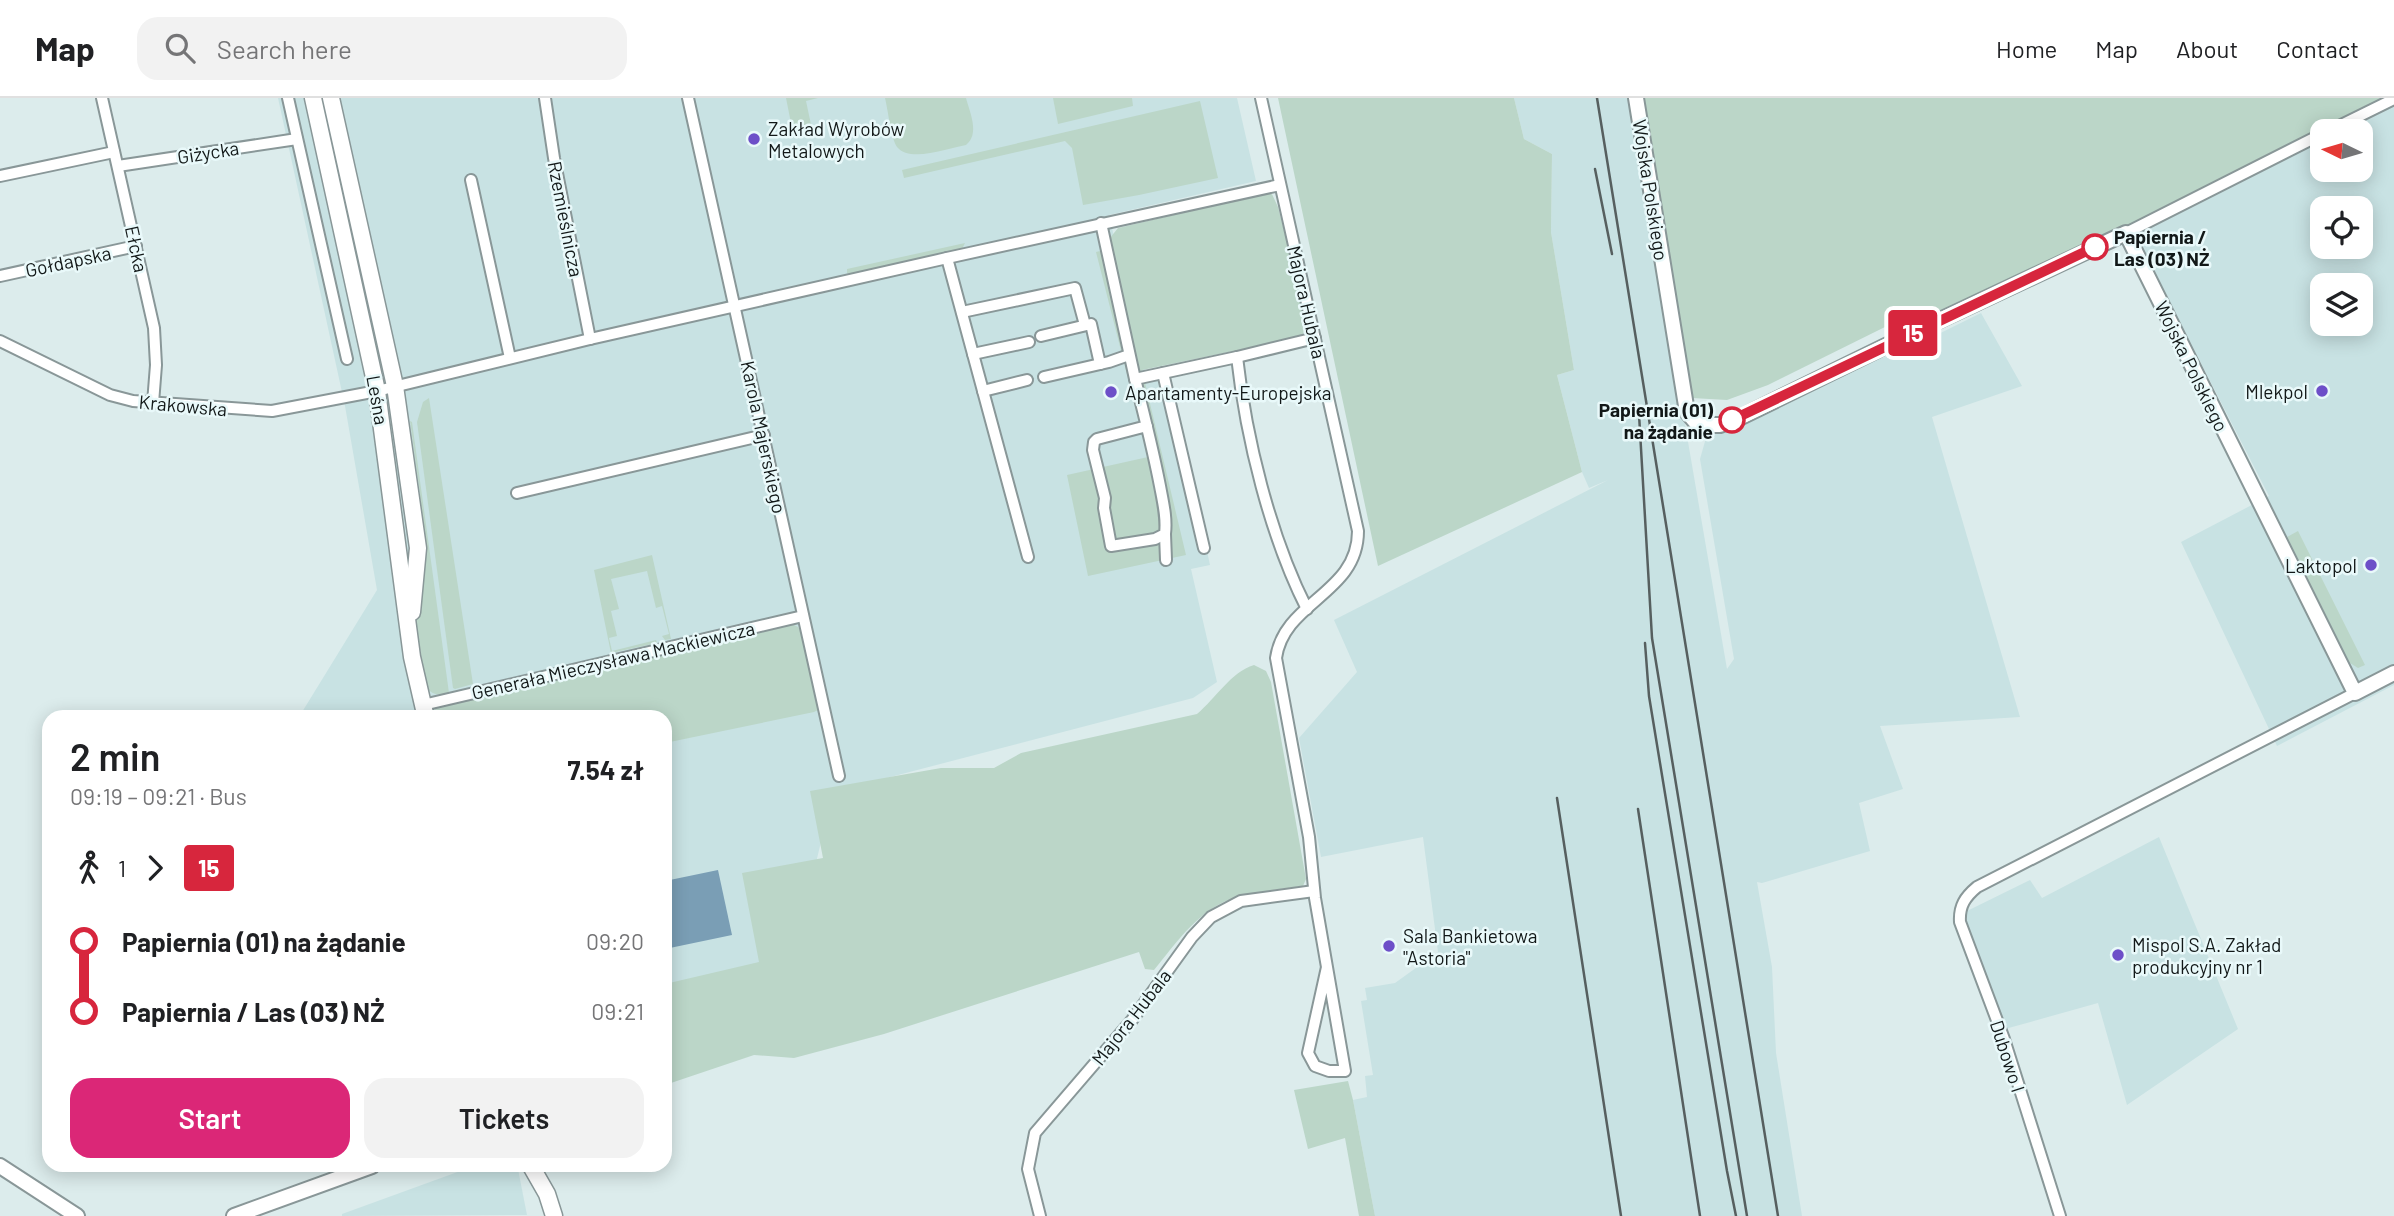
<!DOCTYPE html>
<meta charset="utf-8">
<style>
body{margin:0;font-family:Barlow,sans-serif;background:#f2f2f2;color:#202124;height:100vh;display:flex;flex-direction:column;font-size:26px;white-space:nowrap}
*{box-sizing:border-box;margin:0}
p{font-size:23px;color:#757577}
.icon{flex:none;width:38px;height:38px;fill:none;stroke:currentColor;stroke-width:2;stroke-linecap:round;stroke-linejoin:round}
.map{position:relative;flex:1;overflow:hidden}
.panel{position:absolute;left:42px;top:612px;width:630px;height:462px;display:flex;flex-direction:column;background:#fff;border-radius:21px;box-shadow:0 4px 18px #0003}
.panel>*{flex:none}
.badge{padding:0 14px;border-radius:5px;font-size:24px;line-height:46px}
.needle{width:46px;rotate:275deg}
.buttons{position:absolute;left:2310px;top:21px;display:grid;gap:14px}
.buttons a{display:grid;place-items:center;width:63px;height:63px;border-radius:14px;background:#fff;box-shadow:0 4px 18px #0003;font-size:35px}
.map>.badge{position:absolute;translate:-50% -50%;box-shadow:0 0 0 4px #fff}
.legs{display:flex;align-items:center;gap:10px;height:77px;padding:0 28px;font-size:23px}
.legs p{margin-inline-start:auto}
.headline{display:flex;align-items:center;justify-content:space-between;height:119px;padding:0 28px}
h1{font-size:38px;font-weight:600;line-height:52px}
.primary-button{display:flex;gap:14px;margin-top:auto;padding:14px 28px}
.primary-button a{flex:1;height:80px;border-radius:21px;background:#db2777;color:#fff;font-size:28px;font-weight:600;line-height:80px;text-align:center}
.primary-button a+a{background:#f2f2f2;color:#202124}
ul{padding:0 28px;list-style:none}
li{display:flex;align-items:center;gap:24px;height:70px;font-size:26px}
li i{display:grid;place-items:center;width:10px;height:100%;margin:0 9px;background:currentColor}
li i::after{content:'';width:18px;height:18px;margin:-9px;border:5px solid;border-radius:50%;background:#fff}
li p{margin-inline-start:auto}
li:first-child i{background:linear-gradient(#0000 50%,currentColor 0)}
li:last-child i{background:linear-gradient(currentColor 50%,#0000 0)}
header{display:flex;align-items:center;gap:42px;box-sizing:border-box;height:98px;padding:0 35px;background:#fff;border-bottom:2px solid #e0e0e0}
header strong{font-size:33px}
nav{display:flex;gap:38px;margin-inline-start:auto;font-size:24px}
.search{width:490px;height:63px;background:#f2f2f2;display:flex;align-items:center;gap:18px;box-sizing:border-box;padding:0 24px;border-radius:21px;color:#757577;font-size:26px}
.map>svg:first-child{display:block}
</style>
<header>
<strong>Map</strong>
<div class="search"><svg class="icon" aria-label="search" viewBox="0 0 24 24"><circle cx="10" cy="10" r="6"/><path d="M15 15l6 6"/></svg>Search here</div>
<nav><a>Home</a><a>Map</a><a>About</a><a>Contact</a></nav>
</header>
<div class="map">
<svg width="2394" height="1118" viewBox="0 0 2394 1118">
<rect width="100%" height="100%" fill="#dcecec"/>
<g fill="#c8e2e3" fill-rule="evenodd">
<path d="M 278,0 L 1237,0 L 1256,83 L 1109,117 L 1147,281 L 1169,276 L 1210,467 L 1191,471 L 1217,584 L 1193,600 L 833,694 L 787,885 L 665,920 L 665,620 L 299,619 L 377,492 L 345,308 Z"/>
<path d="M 1514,0 L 1629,0 L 1727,571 L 1734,561 L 1700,361 L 1706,340 L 1871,262 L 1896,257 L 1981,215 L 2022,288 L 1932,319 L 2020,619 L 1880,628 L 1903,691 L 1859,705 L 1870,753 L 1762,785 L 1757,784 L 1772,869 L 1776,955 L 1802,1118 L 1375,1118 L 1353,1002 L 1367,999 L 1365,978 L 1373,977 L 1361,903 L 1367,902 L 1365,890 L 1395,885 L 1438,854 L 1423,739 L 1321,759 L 1299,640 L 1357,574 L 1334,522 L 1608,382 L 1589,390 L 1582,374 L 1557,277 L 1574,272 L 1551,134 L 1552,56 L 1524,41 Z"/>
<path d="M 2367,0 L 2394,0 L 2394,587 L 2277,648 L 2181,444 L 2269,398 L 2130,127 ZM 2322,33 L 2361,33 L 2361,72 L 2322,72 ZM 2322,110 L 2361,110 L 2361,149 L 2322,149 ZM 2322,187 L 2361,187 L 2361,226 L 2322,226 Z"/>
<path d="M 2159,739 L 2238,931 L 2127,1007 L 2098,905 L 2005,931 L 1967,825 L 1967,813 L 2030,782 L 2042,800 Z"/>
<path d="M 474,1068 L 513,1068 L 518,1071 L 527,1117 L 342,1118 L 342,1116 Z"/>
</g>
<g fill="#bbd6c8">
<path d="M 786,0 L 818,0 L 806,3 L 813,36 L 794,40 Z"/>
<path d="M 885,0 L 966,0 C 970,15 980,36 966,47 C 949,50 910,65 897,49 C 891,40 888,12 885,0 Z"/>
<path d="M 1053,0 L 1132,0 L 1133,8 L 1058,26 Z"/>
<path d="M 1278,0 L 1514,0 L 1524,41 L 1552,56 L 1551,134 L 1574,272 L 1557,277 L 1582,374 L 1378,468 Z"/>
<path d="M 1642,0 L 2383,0 L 2225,81 L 1899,240 L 1891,226 L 1768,287 L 1727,302 L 1692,300 Z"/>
<path d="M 1200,3 L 1218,80 L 1139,97 L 1083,107 L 1072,50 L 1065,43 L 904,80 L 902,72 Z"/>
<path d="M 1271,94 L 1278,109 L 1308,228 L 1301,239 L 1142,272 L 1186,457 L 1088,478 L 1067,377 L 1148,359 L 1096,154 L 1112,150 L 1110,140 L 1118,130 Z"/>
<path d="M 965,145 L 961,153 L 852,177 L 847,175 L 847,171 Z"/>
<path d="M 429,300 L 473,586 L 455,591 L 453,590 L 417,324 L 423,304 Z"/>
<path d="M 410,323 L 412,324 L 449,595 C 439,597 433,598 426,589 L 415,520 L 423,450 L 420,396 Z"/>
<path d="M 2298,433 L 2365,567 L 2358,570 L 2350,565 L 2287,439 Z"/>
<path d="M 652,457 L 671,541 L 665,542 L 662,538 L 669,536 L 662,508 L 656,510 L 647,473 L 611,481 L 619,511 L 611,513 L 617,538 L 609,540 L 612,553 L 656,542 L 657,545 L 611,555 L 594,472 Z"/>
<path d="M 790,525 L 798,529 L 801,533 L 818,612 L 814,614 L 665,645 L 665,620 L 432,620 L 434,612 L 439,608 Z"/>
<path d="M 1254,567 L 1266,573 L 1271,584 L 1306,781 L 1303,788 C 1282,791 1259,793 1238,799 C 1201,808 1177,844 1154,872 L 1145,871 L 1139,854 L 884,936 L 794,960 L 754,957 L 665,987 L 665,886 L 759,864 L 742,775 L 823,760 L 810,693 L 941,670 L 994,670 L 1021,655 L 1197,616 C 1216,600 1231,574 1254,567 Z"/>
<path d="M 1348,983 L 1353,1002 L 1375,1118 L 1359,1118 L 1345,1040 L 1308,1051 L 1294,992 Z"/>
</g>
<path fill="#7a9eb5" d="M 718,772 L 732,837 L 665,851 L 665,783 Z"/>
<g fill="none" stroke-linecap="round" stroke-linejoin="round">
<g stroke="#899798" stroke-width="14">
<g id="minor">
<path d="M 102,0 L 154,230 L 156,267 L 153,305"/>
<path d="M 288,0 L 347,261"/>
<path d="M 545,0 L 554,60 L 590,241"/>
<path d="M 688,0 L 839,678"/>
<path d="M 1261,0 L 1358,433 C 1358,496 1284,503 1276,560 L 1309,739 L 1315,800 L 1345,973 L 1329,973 L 1315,968 L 1308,955 L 1327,869"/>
<path d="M 2329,33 L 2394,1"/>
<path d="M 118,68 L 297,41"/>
<path d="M 0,78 L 114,54"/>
<path d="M 471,82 L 510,260"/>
<path d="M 1101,125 L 1135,281"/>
<path d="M 2126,135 L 2322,36"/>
<path d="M 947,160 L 1028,459"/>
<path d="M 0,178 L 136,148"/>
<path d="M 962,214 L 1075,190 L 1085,227"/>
<path d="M 1041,238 L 1091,226 L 1100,266"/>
<path d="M 0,243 L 110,297 L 133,303 L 272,313 L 377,293 L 590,241 L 947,160 L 1280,87"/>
<path d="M 973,256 L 1029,244"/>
<path d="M 1237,259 L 1315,240"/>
<path d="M 1163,275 L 1204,450"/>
<path d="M 1044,279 L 1109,264 L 1129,257"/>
<path d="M 983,293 L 1027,282"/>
<path d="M 1147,328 L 1097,341 L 1094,344 L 1093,352 L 1105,400 L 1104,410 L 1111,448 L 1155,441 L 1165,436 C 1167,420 1163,404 1160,388 C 1153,352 1144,316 1135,281 L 1237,259 C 1246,340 1270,438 1307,511"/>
<path d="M 517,395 L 764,337"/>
<path d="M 1165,436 L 1166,462"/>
<path d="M 423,607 L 803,518"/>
<path d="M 1040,1118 L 1028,1071 L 1035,1035 L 1132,922 L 1192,839 L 1211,819 L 1241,803 L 1314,793"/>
<path d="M 2060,1118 L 2004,941 L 1960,824 C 1959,808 1965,799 1977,789 L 2355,595"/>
</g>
</g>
<g stroke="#899798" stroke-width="18">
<g id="tertiary">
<path d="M 1636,0 L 1687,314 L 1698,327 L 1720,327 L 1739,320 L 1908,237 L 2126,135 L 2355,595 L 2394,575"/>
<path d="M 0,1068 L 77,1118"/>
<path d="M 234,1118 L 372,1068"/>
</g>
</g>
<g stroke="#899798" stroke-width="19">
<g id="secondary">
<path d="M 313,0 L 377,293 L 412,559 L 426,620"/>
<path d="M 331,0 L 395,288 L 418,450 L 412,514"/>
<path d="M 531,1068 L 547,1096 L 554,1118"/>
</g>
</g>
<use href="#minor" stroke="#fff" stroke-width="10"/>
<use href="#tertiary" stroke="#fff" stroke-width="14"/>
<use href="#secondary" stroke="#fff" stroke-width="16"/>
<g stroke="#565f5f" stroke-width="2.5">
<path d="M 1597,0 L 1778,1118"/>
<path d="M 1595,71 L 1612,156"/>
<path d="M 1639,316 L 1652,540 L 1747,1118"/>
<path d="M 1645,545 L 1649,598 L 1727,1073 L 1736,1118"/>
<path d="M 1557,700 L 1621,1118"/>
<path d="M 1638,711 L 1700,1118"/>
</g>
</g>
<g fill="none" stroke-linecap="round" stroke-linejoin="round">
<g stroke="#fff" stroke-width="16">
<path id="line-1" d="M 1732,322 L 2095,149"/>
</g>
<use href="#line-1" stroke="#d7263d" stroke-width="10"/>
</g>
<g fill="#6d4fc8" stroke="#e9f9fa" stroke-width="2.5">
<circle cx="754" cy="41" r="7"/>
<circle cx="2322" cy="293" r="7"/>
<circle cx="1111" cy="294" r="7"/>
<circle cx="2371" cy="467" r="7"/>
<circle cx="1389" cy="848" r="7"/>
<circle cx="2118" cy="857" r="7"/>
</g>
<g fill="#fff" stroke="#d7263d" stroke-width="3.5">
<circle cx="2095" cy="149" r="12"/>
<circle cx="1732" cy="322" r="12"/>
</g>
<g text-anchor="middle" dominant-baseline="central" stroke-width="5" stroke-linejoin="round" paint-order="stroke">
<g font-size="19" fill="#121818" stroke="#e9f9fa" text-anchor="start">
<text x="768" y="30">Zakład Wyrobów<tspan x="768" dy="22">Metalowych</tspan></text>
<text x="2308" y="293" text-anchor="end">Mlekpol</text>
<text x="1125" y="294">Apartamenty-Europejska</text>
<text x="2357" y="467" text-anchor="end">Laktopol</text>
<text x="1403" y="837">Sala Bankietowa<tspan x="1403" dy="22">"Astoria"</tspan></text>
<text x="2132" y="846">Mispol S.A. Zakład<tspan x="2132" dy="22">produkcyjny nr 1</tspan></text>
</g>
<g font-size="19" fill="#121818" stroke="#e9f9fa">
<text transform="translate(208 54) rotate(-9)">Giżycka</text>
<text transform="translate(1651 92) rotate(81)">Wojska Polskiego</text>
<text transform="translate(566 121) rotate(79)">Rzemieślnicza</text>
<text transform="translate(137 151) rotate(78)">Ełcka</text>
<text transform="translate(68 163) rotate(-12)">Gołdapska</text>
<text transform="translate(1307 204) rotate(77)">Majora Hubala</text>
<text transform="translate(2192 268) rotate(64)">Wojska Polskiego</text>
<text transform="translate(378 302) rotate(80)">Leśna</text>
<text transform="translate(183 307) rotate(5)">Krakowska</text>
<text transform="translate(764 339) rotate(78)">Karola Majerskiego</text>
<text transform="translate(613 562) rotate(-13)">Generała Mieczysława Mackiewicza</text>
<text transform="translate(1131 919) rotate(-52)">Majora Hubala</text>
<text transform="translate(2008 958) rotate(72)">Dubowo I</text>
</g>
<g font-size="19" font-weight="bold" fill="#121818" stroke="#e9f9fa" text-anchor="start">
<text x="2114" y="138">Papiernia /<tspan x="2114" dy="22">Las (03) NŻ</tspan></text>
<text x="1713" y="311" text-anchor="end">Papiernia (01)<tspan x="1713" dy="22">na żądanie</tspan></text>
</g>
</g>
</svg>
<div class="buttons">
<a><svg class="needle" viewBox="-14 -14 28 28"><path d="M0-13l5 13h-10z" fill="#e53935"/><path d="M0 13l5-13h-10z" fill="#757577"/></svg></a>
<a><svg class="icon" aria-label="locate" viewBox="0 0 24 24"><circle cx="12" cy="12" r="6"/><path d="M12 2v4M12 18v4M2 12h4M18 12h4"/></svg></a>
<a><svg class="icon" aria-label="layers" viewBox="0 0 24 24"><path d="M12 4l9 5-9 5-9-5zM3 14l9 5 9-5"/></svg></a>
</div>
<b class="badge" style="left:1913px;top:235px;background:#d7263d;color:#fff">15</b>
<section class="panel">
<div class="headline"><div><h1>2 min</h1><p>09:19 – 09:21 · Bus</p></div><b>7.54 zł</b></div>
<div class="legs"><svg class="icon" aria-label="walk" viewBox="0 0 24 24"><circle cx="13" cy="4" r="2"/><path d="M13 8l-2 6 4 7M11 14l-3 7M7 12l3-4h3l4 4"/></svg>1<svg class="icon" aria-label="forward" viewBox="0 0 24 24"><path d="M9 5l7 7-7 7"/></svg><b class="badge" style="background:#d7263d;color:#fff">15</b></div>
<ul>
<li><i style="color:#d7263d"></i><b>Papiernia (01) na żądanie</b><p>09:20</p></li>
<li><i style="color:#d7263d"></i><b>Papiernia / Las (03) NŻ</b><p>09:21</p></li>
</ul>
<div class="primary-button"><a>Start</a><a>Tickets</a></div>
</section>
</div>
